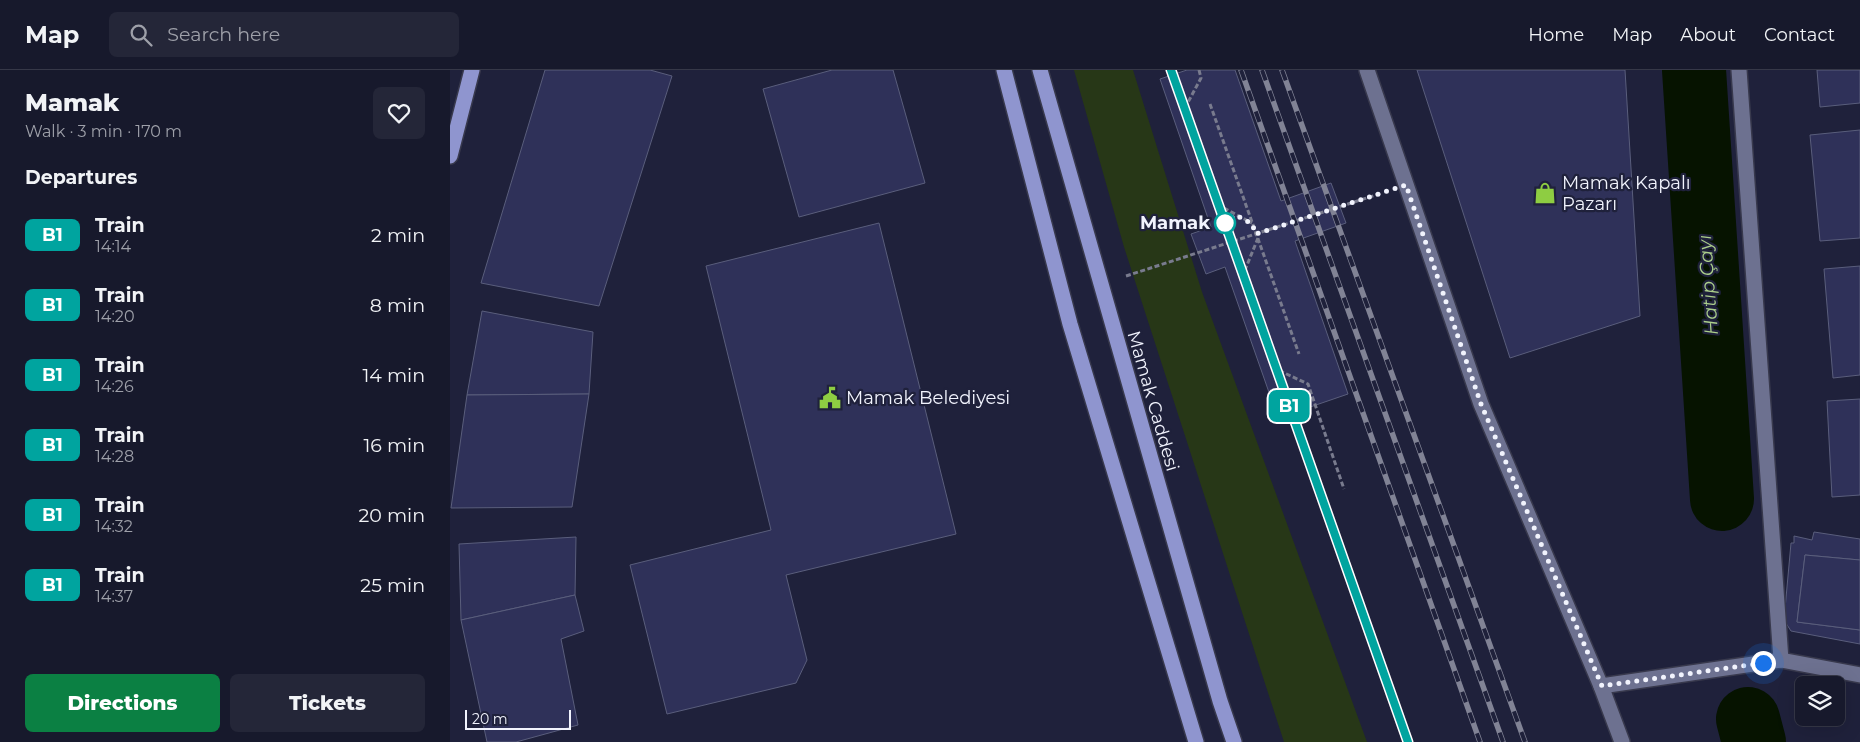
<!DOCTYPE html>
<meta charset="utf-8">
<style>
body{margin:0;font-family:Montserrat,sans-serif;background:#242638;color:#f1f3f6;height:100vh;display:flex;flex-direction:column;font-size:19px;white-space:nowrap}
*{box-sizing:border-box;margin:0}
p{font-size:16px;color:#9ea0a9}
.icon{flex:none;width:28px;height:28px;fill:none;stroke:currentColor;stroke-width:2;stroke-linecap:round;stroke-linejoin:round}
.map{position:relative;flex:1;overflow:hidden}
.drawer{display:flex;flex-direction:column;background:#17192c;width:450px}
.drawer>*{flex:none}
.badge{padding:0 10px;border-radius:8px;font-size:18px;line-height:32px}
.buttons{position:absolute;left:1345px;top:606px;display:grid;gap:10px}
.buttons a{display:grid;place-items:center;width:50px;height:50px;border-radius:8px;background:#17192c;box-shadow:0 5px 20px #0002,0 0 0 1px #363848;font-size:25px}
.scale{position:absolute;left:15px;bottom:12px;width:106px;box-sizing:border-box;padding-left:5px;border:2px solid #f1f3fd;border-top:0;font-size:14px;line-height:18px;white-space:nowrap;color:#f1f3fd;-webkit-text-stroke:4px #1f213b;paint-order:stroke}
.you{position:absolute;width:25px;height:25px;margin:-12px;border:4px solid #fff;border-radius:50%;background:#1a73e8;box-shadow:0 0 0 8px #1a73e833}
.map>.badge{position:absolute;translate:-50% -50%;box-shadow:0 0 0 2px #fff}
h2{padding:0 25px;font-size:19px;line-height:45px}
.round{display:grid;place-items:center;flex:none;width:52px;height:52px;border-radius:8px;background:#242638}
.headline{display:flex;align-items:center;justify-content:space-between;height:85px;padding:0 25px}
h1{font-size:24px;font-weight:800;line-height:38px}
.button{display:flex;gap:10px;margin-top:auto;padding:10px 25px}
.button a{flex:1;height:58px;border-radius:8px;background:#0b8043;color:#fff;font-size:20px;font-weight:800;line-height:58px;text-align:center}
.button a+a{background:#242638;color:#f1f3f6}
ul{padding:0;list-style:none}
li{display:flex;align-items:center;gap:15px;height:70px;padding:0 25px}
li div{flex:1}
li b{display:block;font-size:19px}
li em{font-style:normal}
li .badge{min-width:55px;font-weight:700;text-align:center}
header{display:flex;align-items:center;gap:30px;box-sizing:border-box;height:70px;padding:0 25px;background:#17192c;border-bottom:1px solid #363848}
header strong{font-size:24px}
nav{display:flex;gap:28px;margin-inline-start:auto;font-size:18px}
.search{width:350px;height:45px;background:#242638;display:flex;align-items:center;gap:12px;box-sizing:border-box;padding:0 18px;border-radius:8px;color:#9ea0a9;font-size:19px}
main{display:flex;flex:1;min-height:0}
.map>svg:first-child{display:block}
</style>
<header>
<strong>Map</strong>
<div class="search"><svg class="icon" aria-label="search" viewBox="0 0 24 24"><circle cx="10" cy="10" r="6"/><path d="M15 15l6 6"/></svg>Search here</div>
<nav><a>Home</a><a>Map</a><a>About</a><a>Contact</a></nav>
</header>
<main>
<section class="drawer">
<div class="headline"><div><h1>Mamak</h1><p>Walk · 3 min · 170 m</p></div><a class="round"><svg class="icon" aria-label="heart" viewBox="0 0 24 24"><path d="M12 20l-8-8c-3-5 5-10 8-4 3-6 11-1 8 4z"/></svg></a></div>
<h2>Departures</h2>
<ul>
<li><span class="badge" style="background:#00a49f;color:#fff">B1</span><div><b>Train</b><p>14:14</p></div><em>2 min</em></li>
<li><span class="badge" style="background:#00a49f;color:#fff">B1</span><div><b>Train</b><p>14:20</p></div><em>8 min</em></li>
<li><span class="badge" style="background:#00a49f;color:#fff">B1</span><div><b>Train</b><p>14:26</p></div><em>14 min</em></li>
<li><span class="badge" style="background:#00a49f;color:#fff">B1</span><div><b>Train</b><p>14:28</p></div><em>16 min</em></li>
<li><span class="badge" style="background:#00a49f;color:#fff">B1</span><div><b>Train</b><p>14:32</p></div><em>20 min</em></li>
<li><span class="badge" style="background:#00a49f;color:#fff">B1</span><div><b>Train</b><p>14:37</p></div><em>25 min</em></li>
</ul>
<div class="button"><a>Directions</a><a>Tickets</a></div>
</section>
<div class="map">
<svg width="1410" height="672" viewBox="0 0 1410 672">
<rect width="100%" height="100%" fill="#1f213b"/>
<path fill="#273717" d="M 624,0 L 683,0 L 752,222 L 917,672 L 834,672 L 674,177 Z"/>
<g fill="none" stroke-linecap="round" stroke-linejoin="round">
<g stroke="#061300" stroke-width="64">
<path d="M 1244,0 L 1272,429"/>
<path d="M 1298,649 L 1304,672"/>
</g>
</g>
<g fill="#2f3159" stroke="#5a5e7c">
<path d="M 95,0 L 200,0 L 222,6 L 149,236 L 31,213 Z"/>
<path d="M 382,0 L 443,0 L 475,113 L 349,147 L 313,19 Z"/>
<path d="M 737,0 L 785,0 L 831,131 L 881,113 L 896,153 L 845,171 L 898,324 L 828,348 L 775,197 L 756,204 L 741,164 L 761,157 L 710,9 Z"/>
<path d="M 967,0 L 1175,0 L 1190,246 L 1060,288 Z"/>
<path d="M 1367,0 L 1410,0 L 1410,33 L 1370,37 Z"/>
<path d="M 1410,60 L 1410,168 L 1370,171 L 1360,65 Z"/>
<path d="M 429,153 L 506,464 L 336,505 L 357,590 L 346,613 L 217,644 L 180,495 L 321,460 L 256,196 Z"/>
<path d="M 1410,196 L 1410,305 L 1383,308 L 1374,199 Z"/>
<path d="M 32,241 L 143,262 L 139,324 L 17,325 Z"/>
<path d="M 139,324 L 122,437 L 1,438 L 17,325 Z"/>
<path d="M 1410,329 L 1410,425 L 1382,427 L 1377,331 Z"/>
<path d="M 1364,462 L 1410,469 L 1410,490 L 1355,485 L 1347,552 L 1410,560 L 1410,574 L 1341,561 L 1334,550 L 1341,473 L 1344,473 L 1344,466 L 1362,470 Z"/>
<path d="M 126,467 L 125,525 L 11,550 L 9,474 Z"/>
<path d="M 1355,485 L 1410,490 L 1410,560 L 1347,552 Z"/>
<path d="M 125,525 L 134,561 L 111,569 L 128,655 L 66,672 L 37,672 L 11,550 Z"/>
</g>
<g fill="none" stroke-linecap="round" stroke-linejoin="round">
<g stroke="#38394d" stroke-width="18">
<g id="minor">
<path d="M 917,0 L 1031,334 L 1151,616 L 1331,590 L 1410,605"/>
<path d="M 1289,0 L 1331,590"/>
<path d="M 1151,616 L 1172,672"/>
</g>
</g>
<g stroke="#38394d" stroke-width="18">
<g id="major">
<path d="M 554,0 L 620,254 L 746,672"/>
<path d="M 590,0 L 770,631 L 784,672"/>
<path d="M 0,86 L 22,0"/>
</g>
</g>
<g stroke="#797b8e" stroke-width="3" stroke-dasharray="5 2.5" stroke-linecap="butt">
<path d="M 749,0 L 751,8 L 736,36 L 770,136 L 802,153"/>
<path d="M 760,34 L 849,284"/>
<path d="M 808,168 L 793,205 L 828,300 L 858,314 L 894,419"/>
<path d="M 676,206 L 932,123"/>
</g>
<use href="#minor" stroke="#6d7190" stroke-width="15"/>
<use href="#major" stroke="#8f95cf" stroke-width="15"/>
<g stroke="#818395" stroke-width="5.5">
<g id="rail">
<path d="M 721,0 L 958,672"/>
<path d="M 791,0 L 1030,672"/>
<path d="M 812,0 L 1053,672"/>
<path d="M 832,0 L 1075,672"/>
</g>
</g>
<use href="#rail" stroke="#1f213b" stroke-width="4" stroke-dasharray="11" stroke-linecap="butt"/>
</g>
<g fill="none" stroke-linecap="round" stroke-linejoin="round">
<g stroke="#fff" stroke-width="11">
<path id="line" d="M 721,0 L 958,672"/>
</g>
<use href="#line" stroke="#00a49f" stroke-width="8"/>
<path stroke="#f1f3fd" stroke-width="5" stroke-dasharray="0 9" d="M 775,153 L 786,145 L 802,154 L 806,164 L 956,115 L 1031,334 L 1152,616 L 1313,593"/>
</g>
<defs>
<g id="shop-bare" transform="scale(1.725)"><path d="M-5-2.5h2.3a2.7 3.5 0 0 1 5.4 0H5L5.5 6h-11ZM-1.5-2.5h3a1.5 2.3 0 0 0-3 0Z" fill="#8ecd42" stroke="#1f213b" stroke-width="2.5" paint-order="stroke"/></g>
<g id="civic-bare" transform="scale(1.725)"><path d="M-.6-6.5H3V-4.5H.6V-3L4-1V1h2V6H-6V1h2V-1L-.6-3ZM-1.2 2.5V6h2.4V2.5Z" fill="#8ecd42" stroke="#1f213b" stroke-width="2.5" paint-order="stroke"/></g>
</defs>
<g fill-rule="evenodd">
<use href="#shop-bare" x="1095" y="123"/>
<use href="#civic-bare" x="380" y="328"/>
</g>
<circle fill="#fff" stroke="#00a49f" stroke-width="2.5" cx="775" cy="153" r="10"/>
<g text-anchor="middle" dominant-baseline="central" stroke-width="4.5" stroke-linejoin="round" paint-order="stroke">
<g font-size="18" fill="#f1f3fd" stroke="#1f213b" text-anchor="start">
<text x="1112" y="113">Mamak Kapalı<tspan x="1112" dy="21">Pazarı</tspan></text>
<text x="396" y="328">Mamak Belediyesi</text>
</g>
<g font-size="18" font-weight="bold" fill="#f1f3fd" stroke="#1f213b" text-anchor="end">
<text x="760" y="153">Mamak</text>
</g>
<g font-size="18" fill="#f1f3fd" stroke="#1f213b">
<text transform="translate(703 331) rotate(74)">Mamak Caddesi</text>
</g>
<g font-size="19" font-style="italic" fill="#accf8b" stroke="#1f213b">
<text transform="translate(1258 215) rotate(-94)">Hatip Çayı</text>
</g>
</g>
</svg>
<div class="buttons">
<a><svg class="icon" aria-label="layers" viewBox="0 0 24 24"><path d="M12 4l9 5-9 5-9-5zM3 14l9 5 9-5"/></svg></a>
</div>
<div class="scale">20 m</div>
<div class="you" style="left:1313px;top:593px"></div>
<b class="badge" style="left:839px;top:336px;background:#00a49f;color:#fff">B1</b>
</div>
</main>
